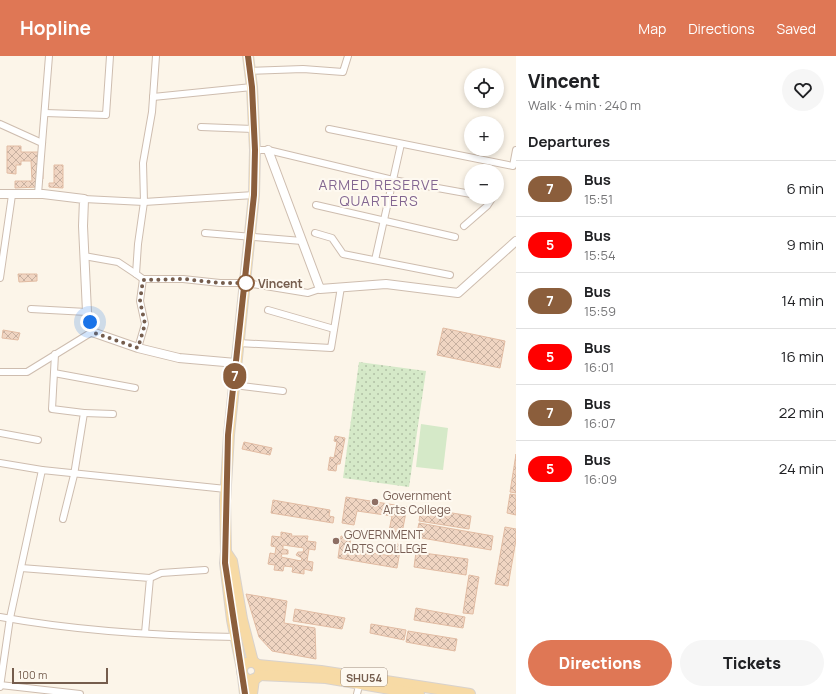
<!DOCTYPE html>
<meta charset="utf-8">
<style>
body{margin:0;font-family:Manrope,sans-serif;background:#f6f6f6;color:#202124;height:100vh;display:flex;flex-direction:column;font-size:15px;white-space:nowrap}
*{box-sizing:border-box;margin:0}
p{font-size:13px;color:#757577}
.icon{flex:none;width:22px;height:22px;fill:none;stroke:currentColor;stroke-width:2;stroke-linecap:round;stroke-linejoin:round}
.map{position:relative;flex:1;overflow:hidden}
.panel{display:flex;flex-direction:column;background:#fff;width:320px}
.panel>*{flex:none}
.badge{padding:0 8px;border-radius:13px;font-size:14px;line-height:26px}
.fabs{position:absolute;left:464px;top:12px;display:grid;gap:8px}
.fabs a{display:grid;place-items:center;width:40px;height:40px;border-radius:50%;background:#fff;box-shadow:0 2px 6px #0003;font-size:20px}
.scale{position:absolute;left:12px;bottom:10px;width:96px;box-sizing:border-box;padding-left:4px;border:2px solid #755d4d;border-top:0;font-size:11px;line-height:14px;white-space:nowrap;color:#755d4d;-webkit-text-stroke:3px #fef9f0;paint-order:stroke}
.you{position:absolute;width:20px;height:20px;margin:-10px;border:3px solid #fff;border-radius:50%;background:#1a73e8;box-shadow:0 0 0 6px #1a73e833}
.map>.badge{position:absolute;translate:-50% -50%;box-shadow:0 0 0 2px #fff}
h2{padding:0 12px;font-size:15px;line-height:36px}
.round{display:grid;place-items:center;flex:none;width:42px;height:42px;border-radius:21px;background:#f6f6f6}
.head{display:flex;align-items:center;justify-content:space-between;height:68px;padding:0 12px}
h1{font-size:19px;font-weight:800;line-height:30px}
.action{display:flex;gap:8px;margin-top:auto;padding:8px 12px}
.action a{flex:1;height:46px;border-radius:24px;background:#df7755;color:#fff;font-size:16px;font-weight:800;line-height:46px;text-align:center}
.action a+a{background:#f6f6f6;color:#202124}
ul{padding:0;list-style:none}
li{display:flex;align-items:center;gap:12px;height:56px;padding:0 12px;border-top:1px solid #e0e0e0}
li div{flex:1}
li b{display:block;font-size:15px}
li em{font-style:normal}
li .badge{min-width:44px;font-weight:700;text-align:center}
header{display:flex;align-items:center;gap:24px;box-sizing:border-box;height:56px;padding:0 20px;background:#df7755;color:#fff}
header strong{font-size:19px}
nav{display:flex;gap:22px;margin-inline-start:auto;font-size:14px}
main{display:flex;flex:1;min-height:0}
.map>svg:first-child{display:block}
</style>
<header>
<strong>Hopline</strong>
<nav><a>Map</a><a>Directions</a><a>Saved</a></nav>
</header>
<main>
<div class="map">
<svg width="516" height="638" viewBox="0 0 516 638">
<defs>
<pattern id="grass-dots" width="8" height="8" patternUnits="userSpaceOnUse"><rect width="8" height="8" fill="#d5e9c8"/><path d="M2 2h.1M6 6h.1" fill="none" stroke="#b1c0a5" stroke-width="1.8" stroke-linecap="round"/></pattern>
<pattern id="building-cross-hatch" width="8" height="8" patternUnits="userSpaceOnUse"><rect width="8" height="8" fill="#f0d5c2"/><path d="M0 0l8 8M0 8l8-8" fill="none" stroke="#c7b0a0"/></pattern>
</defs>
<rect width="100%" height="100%" fill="#fcf5e9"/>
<path fill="url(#grass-dots)" d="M 359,306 L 426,315 L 409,431 L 343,422 Z"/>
<path fill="#d5e9c8" d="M 421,368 L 448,372 L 443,414 L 416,411 Z"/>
<g fill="url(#building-cross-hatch)" stroke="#e2bca3" fill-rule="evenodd">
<path d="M 7,90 L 21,90 L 21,96 L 43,96 L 43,123 L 38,123 L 38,131 L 15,132 L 15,125 L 32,125 L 31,105 L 21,105 L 21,109 L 16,109 L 16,118 L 7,117 Z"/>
<path d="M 54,109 L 63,109 L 63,132 L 49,131 L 49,127 L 54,127 Z"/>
<path d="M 18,218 L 37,218 L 37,225 L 19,226 Z"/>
<path d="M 443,272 L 505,285 L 500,312 L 437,299 Z"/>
<path d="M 3,274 L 20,277 L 18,284 L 2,282 Z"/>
<path d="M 335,380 L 345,382 L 340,408 L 337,408 L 336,415 L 328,414 L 330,401 L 334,402 L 337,386 L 334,385 Z"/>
<path d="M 244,386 L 272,392 L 270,399 L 242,393 Z"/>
<path d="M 516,398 L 516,437 L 510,436 Z"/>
<path d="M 510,438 L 516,439 L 516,459 L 507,457 Z"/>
<path d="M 346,441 L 407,451 L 402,477 L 389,475 L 392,460 L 357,455 L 354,469 L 342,467 Z"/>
<path d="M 273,444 L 330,454 L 329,460 L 334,461 L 333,467 L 271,457 Z"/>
<path d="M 421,452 L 471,460 L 469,473 L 419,465 Z"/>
<path d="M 419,467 L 493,480 L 491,494 L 416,481 Z"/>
<path d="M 505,471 L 516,473 L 516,484 L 508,530 L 495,528 Z"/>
<path d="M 281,476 L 292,478 L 291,480 L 308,480 L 307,485 L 316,486 L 315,494 L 309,493 L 307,505 L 313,506 L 312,515 L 304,513 L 304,518 L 292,516 L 293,511 L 284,510 L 283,515 L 274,514 L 275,509 L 268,508 L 270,497 L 275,498 L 276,491 L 271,490 L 272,480 L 281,481 ZM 283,489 L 304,492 L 303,496 L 298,496 L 296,499 L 302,502 L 301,505 L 281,501 L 282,498 L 288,498 L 288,494 L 283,493 Z"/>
<path d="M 341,480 L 351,482 L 349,493 L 391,500 L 393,487 L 401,489 L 397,512 L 338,502 Z"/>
<path d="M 416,496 L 468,503 L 466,519 L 414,511 Z"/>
<path d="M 469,519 L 479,521 L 473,558 L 463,557 Z"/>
<path d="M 246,538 L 287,545 L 284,567 L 315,572 L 316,603 L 272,595 L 259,581 Z"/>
<path d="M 416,552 L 465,561 L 463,572 L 414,564 Z"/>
<path d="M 295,553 L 345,562 L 342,573 L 293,565 Z"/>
<path d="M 371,568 L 406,574 L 404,584 L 370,577 Z"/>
<path d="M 408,575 L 457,583 L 455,595 L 406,586 Z"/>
</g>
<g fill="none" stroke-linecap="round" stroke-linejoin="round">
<g stroke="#cebdaf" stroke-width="8">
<g id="minor">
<path d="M 156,0 L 152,56 L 143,107 L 144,146 L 138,188 L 136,218 L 143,223 L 183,223 L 220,227 L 246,227 L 308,237 L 320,233"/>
<path d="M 250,15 L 303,13 L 343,16 L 348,0"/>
<path d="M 153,41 L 252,31"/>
<path d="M 45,57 L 106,59 L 110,0"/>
<path d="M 0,68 L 42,87"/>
<path d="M 201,71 L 253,73"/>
<path d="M 329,73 L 513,110 L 516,94"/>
<path d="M 255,94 L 268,94 L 393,124 L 471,138"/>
<path d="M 38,138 L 49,0"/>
<path d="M 84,143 L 144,146 L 254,139"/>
<path d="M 316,149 L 455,181"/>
<path d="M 464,170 L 487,150 L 493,141"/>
<path d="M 205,177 L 302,185"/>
<path d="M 315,177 L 332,182 L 343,198 L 450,219"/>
<path d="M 84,200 L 118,206 L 136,218"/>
<path d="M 375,204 L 401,88"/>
<path d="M 0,222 L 12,139"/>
<path d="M 31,253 L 87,256"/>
<path d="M 268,254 L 334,273"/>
<path d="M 238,287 L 331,292 L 341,231"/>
<path d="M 138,292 L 145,268 L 140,245 L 143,223"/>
<path d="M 55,298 L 52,353 L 84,357 L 74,419 L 63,463"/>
<path d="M 0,316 L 27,316 L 92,276"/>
<path d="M 54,317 L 135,332"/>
<path d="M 234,329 L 283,335"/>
<path d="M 84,357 L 113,358"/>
<path d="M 0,377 L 38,384"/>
<path d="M 0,407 L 42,414"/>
<path d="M 21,512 L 150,522 L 145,577"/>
<path d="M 150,522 L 161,517 L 205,514"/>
<path d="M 0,561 C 77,575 158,580 236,581"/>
<path d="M 0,629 L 80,638"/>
<path d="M 0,631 L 10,562 L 42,414 L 226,433"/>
<path d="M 357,638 L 360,626"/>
</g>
</g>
<g stroke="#cebdaf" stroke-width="10">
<g id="tertiary">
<path d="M 268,94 L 320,233 L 386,228 L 458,237 L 516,185"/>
<path d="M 0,138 L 43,138 L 84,143 L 83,170 L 87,256 L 92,276 L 138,292 L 179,302 L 236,307"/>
</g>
</g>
<g stroke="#d8d2cd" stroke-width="12">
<g id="primary">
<path d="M 226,496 L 232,505 L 242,563 L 253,606"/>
<circle cx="251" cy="615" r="9"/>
<path d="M 258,609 L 321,615 L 470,638"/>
<path d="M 242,613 L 232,564 L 225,507 L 226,496 L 225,445 L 229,379 L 254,139 L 255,94 L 252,31 L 248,0"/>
<path d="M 259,619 L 326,622 L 419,638"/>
<path d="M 243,620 L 245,638"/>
<path d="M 252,638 L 254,623"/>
</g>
</g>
<use href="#minor" stroke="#fff" stroke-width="6"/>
<use href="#tertiary" stroke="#fff" stroke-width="8"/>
<use href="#primary" stroke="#f7daa5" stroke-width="10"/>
</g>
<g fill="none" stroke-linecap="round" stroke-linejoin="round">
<g stroke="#fff" stroke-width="9">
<path id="line" d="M 245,638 L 225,507 L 228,379 L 254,139 L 255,94 L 252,31 L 248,0"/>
</g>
<use href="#line" stroke="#8b5e3c" stroke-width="6"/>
<path stroke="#755d4d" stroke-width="4" stroke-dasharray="0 7.2" d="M 90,266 L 92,276 L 138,292 L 145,268 L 140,245 L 143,224 L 184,223 L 220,227 L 246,227"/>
</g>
<circle fill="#fff" stroke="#8b5e3c" stroke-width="2" cx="246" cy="227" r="8"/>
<g fill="#8d6e63" stroke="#fef9f0" stroke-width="1.5">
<circle cx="375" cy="446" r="4"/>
<circle cx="336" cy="485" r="4"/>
</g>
<g text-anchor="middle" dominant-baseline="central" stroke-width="4" stroke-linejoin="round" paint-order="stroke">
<rect fill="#fef9f0" stroke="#9e8c7e" stroke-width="1" x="341" y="612" width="46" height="18" rx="3"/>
<g font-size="11" font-weight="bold" fill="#755d4d">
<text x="364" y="621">SHU54</text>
</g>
<g font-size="12" font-weight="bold" fill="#755d4d" stroke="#fef9f0" text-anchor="start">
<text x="258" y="227">Vincent</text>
</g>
<g font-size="12" fill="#785e54" stroke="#fef9f0" text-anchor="start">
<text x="383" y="439">Government<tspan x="383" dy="14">Arts College</tspan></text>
<text x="344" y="478">GOVERNMENT<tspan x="344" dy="14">ARTS COLLEGE</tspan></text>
</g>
<g font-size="14" letter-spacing="1" fill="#836691" stroke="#fef9f0">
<text x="379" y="128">ARMED RESERVE<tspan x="379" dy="16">QUARTERS</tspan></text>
</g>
</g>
</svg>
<div class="fabs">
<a><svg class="icon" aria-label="locate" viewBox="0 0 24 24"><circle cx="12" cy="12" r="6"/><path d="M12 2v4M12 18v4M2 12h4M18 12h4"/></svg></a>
<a>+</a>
<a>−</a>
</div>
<div class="scale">100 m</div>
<div class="you" style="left:90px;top:266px"></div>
<b class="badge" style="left:235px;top:320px;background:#8b5e3c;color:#fff">7</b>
</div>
<section class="panel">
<div class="head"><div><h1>Vincent</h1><p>Walk · 4 min · 240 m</p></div><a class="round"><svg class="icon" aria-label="heart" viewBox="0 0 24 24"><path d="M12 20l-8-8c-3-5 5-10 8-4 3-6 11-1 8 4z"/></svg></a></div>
<h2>Departures</h2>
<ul>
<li><span class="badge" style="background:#8b5e3c;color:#fff">7</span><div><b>Bus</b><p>15:51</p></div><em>6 min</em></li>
<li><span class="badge" style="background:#f00;color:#fff">5</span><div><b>Bus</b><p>15:54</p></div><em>9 min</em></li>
<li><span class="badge" style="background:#8b5e3c;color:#fff">7</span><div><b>Bus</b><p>15:59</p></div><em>14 min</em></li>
<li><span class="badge" style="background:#f00;color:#fff">5</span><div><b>Bus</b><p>16:01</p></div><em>16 min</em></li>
<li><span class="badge" style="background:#8b5e3c;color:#fff">7</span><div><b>Bus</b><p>16:07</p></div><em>22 min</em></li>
<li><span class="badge" style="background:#f00;color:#fff">5</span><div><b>Bus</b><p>16:09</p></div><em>24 min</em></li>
</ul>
<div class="action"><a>Directions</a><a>Tickets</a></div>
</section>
</main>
